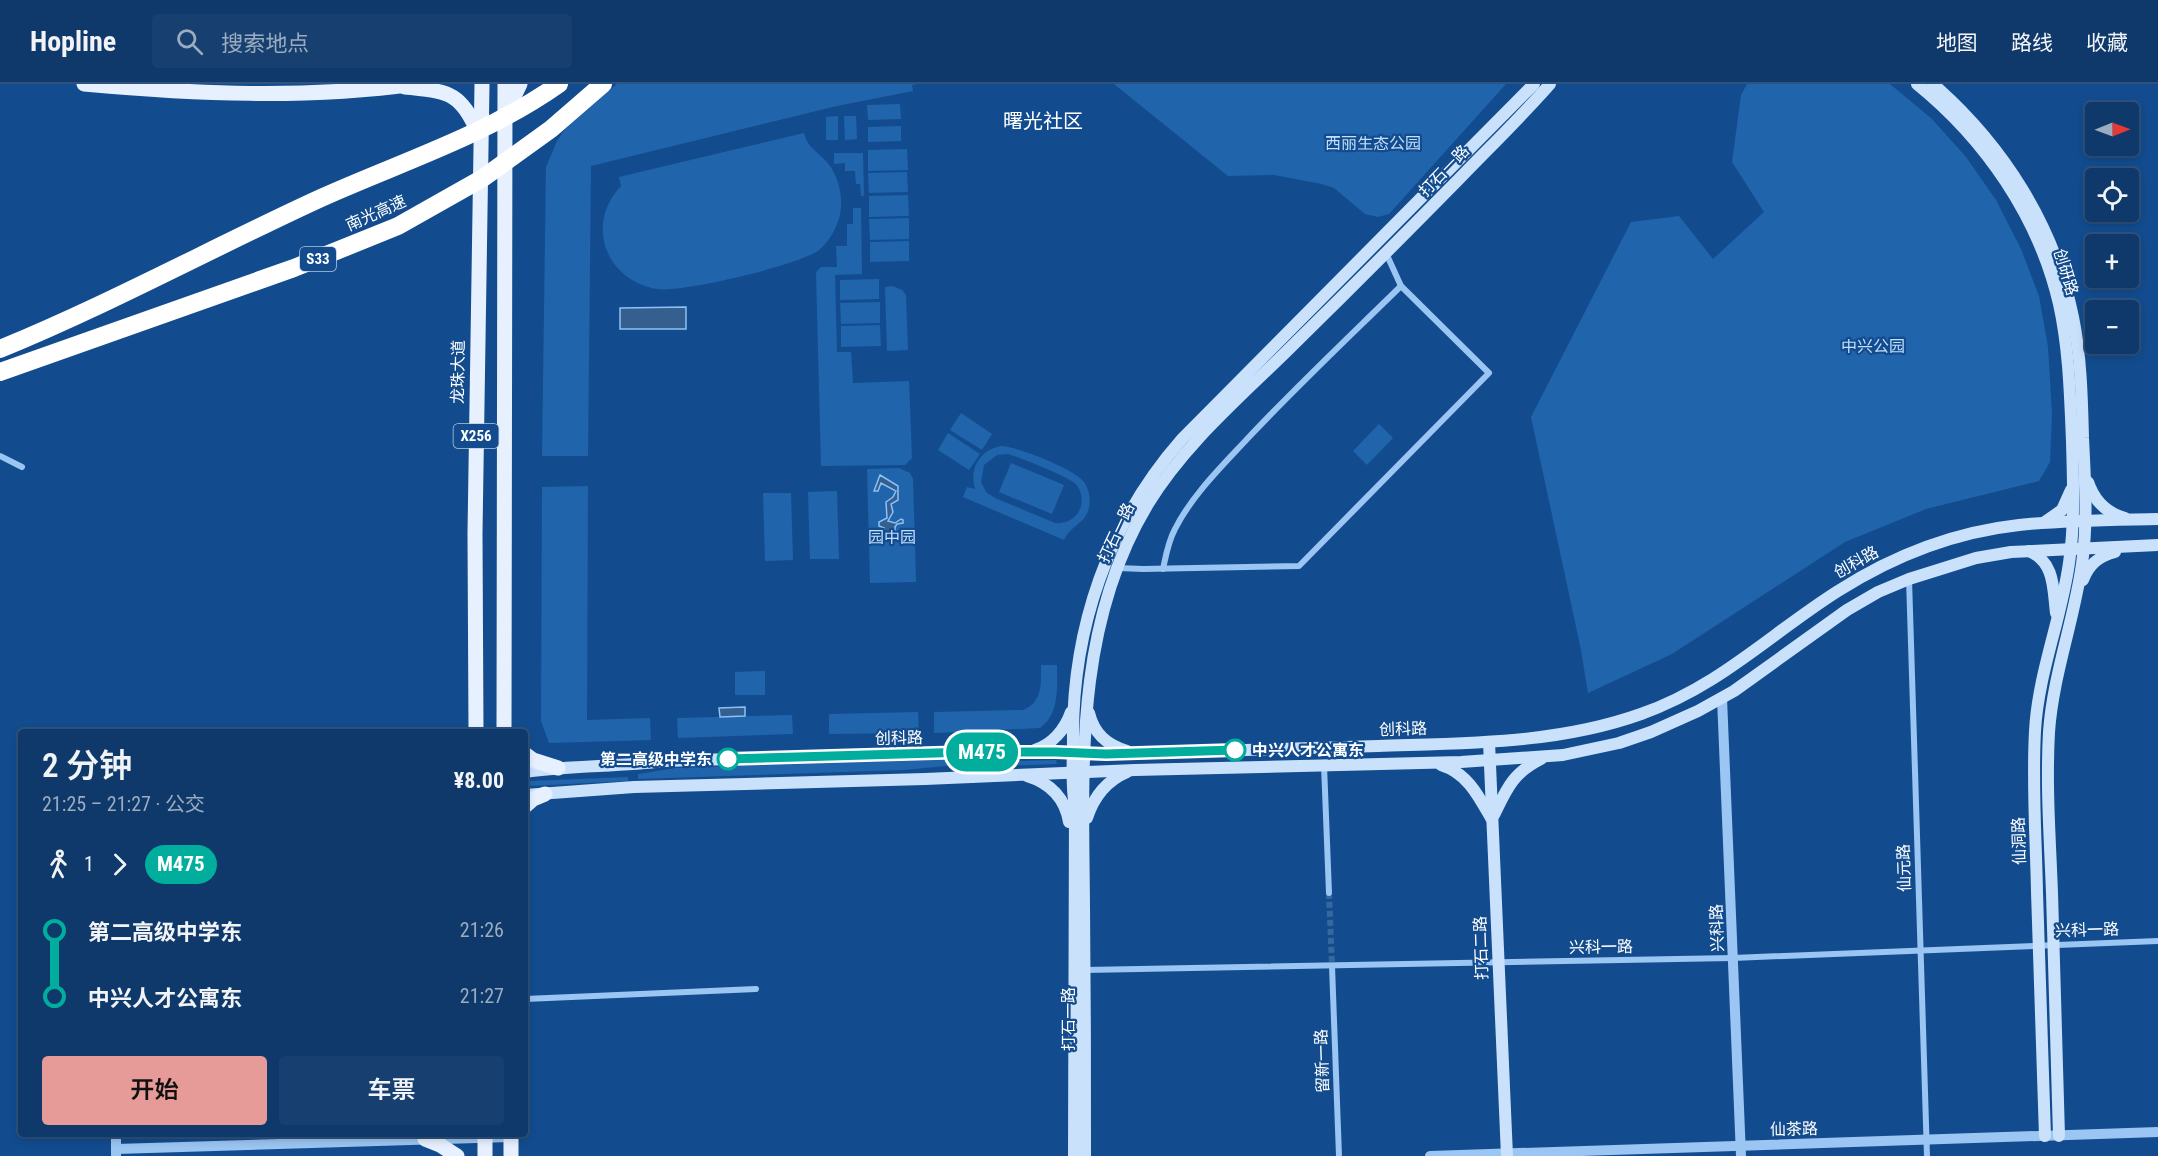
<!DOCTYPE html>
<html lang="zh">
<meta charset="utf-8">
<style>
body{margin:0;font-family:"Roboto Condensed","Noto Sans SC",sans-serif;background:#174070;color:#f1f3f6;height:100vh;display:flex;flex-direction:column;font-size:22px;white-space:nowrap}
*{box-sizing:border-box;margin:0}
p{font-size:20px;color:#9bacc1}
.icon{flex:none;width:33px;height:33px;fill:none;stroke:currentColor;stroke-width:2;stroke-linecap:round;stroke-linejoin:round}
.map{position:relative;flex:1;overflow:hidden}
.details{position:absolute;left:18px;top:645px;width:510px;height:408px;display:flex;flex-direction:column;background:#0e396a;border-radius:6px;box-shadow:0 3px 9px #0003,0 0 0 2px #2e537e}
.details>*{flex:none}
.badge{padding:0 12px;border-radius:20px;font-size:21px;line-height:39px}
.needle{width:39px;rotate:89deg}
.controls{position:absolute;left:2085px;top:18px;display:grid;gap:12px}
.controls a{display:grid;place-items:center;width:54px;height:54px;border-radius:6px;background:#0e396a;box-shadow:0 3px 9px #0003,0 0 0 2px #2e537e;font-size:30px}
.map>.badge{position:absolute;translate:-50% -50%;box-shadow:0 0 0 3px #fff}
.legs{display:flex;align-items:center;gap:9px;height:66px;padding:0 24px;font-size:20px}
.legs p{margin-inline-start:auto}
.headline{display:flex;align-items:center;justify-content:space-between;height:102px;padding:0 24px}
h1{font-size:33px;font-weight:600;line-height:45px}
.button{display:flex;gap:12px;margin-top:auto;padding:12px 24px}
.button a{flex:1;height:69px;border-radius:6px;background:#e69b98;color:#111;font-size:24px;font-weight:600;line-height:69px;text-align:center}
.button a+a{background:#174070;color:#f1f3f6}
ul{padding:0 24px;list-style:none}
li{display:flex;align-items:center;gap:21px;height:66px;font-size:22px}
li i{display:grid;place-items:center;width:9px;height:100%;margin:0 8px;background:currentColor}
li i::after{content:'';width:15px;height:15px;margin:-8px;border:4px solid;border-radius:50%;background:#0e396a}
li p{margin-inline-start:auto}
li:first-child i{background:linear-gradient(#0000 50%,currentColor 0)}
li:last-child i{background:linear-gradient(currentColor 50%,#0000 0)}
header{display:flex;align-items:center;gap:36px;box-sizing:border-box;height:84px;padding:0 30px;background:#0e396a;border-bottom:2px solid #2e537e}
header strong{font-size:28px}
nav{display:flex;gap:33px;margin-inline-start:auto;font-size:21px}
.search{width:420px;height:54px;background:#174070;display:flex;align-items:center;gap:15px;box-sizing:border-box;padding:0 21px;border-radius:6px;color:#9bacc1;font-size:22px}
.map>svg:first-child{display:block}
</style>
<header>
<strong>Hopline</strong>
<div class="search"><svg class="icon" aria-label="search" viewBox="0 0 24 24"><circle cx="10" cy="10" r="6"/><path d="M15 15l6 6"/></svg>搜索地点</div>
<nav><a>地图</a><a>路线</a><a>收藏</a></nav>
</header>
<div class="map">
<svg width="2158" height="1072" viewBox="0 0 2158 1072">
<rect width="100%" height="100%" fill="#124c8e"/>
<g fill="#2064ac" fill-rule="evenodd">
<path d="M 617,0 L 918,0 L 912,1 L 913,7 L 837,22 L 591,82 L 588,372 L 542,372 L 546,83 L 557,57 L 566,44 Z"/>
<path d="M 1114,0 L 1506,0 L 1389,130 L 1378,133 L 1365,130 L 1334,104 L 1322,100 L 1274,91 L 1228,92 Z"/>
<path d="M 1747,0 L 1890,0 L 1932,35 L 1966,73 L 1996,116 L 2021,165 L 2039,212 L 2048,263 L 2052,330 L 2050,378 L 2039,397 L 1926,425 L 1845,458 L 1672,570 L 1588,609 L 1581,566 L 1531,333 L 1631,138 L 1679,132 L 1713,175 L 1764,128 L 1732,78 L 1741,11 Z"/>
<path d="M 900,20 L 901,35 L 868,36 L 867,21 Z"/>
<path d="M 838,32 L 838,56 L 826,56 L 826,33 Z"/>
<path d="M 844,32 L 856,32 L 857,55 L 845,56 Z"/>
<path d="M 901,42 L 901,57 L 868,58 L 868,43 Z"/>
<path d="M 804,49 C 808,63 813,64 822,73 C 836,86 842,104 841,123 C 840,139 831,156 819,166 C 800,181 681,209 657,205 C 605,196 585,140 621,102 L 619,93 Z"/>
<path d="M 907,65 L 908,86 L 868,87 L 868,66 Z"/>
<path d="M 834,69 L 863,69 L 864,112 L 861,112 L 860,100 L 856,100 L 855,87 L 845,87 L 845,79 L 834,80 Z"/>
<path d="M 907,88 L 908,108 L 869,109 L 868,89 Z"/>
<path d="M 908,111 L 909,132 L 869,133 L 869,112 Z"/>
<path d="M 853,124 L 861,124 L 862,190 L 835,191 L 837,268 L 851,268 L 853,299 L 909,297 L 912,374 L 905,381 L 821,382 L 816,188 L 821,183 L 837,183 L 836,162 L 847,162 L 847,140 L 853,140 Z"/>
<path d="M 909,134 L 909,155 L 870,156 L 869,135 Z"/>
<path d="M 909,157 L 909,177 L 870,178 L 870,158 Z"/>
<path d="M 879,195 L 879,215 L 840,216 L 840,196 Z"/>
<path d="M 893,202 L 902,206 L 906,211 L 908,266 L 887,267 L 885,203 Z"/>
<path d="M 880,218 L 880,239 L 841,240 L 840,219 Z"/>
<path d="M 880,241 L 881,262 L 841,263 L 841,242 Z"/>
<path d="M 961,329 L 992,350 L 982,366 L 950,346 Z"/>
<path d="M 1379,340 L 1393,354 L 1367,381 L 1353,367 Z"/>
<path d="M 948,349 L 980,370 L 969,386 L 938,366 Z"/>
<path d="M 1001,362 C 1016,362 1074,385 1083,397 C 1089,404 1091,415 1089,424 C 1085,440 1071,441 1064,456 L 963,413 L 967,403 L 975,405 C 969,384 980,366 1001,362 ZM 1008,370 C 1021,374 1062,390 1073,398 C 1082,404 1084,418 1079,427 C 1074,436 1065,440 1055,439 L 995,414 L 986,408 L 981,398 L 984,381 L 997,371 Z"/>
<path d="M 1011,379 L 1064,401 L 1052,430 L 999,408 Z"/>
<path d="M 899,384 L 910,389 L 913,395 L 916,498 L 870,499 L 867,385 Z"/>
<path d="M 588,402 L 587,636 L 650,634 L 651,656 L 549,659 L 541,637 L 542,403 Z"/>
<path d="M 837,407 L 839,475 L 810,475 L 808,408 Z"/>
<path d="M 763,409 L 791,409 L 793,476 L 765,477 Z"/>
<path d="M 1041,581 L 1057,581 C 1057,603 1060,630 1040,644 L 934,649 L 934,628 L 1023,626 C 1043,618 1041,599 1041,581 Z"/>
<path d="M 765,587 L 765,611 L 735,611 L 735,588 Z"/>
<path d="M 918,628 L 919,649 L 829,650 L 829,630 Z"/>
<path d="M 792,631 L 793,650 L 678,654 L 677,634 Z"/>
<path d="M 967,675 L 967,680 L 904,686 L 638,695 L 638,690 L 676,684 Z"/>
<path d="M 1056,676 L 1057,680 L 974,683 L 974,678 Z"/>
<path d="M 628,693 L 628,697 L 529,702 L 529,697 Z"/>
</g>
<g fill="#345f8f" stroke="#8cc1f5" stroke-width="1.5">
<path d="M 686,223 L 686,245 L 620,245 L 620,224 Z"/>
<path d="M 880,391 L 898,402 L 898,416 L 891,420 L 893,428 L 888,437 L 895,439 L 901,435 L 903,436 L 903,439 L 897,440 L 895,443 L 895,447 L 905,451 L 903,455 L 891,452 L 884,453 L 882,451 L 884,444 L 879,442 L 879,438 L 887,434 L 886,418 L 893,413 L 896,407 L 881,399 L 878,407 L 874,407 Z"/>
<path d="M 745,623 L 745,632 L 720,633 L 719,624 Z"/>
</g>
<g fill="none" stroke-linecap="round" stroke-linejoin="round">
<path stroke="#36679f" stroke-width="6" stroke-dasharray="6 3" stroke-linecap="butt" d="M 1329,809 L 1332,882"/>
<g stroke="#9bc5f2" stroke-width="6">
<path d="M 0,372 L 22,383"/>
<path d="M 1118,484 L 1143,485 L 1299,482 L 1489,289 L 1401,202 L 1386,169"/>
<path d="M 1163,485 C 1166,471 1168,458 1175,445 C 1192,411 1223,381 1249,353 C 1298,301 1350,252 1401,202"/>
<path d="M 1909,495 L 1927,1072"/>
<path d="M 1324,681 L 1329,809"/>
<path d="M 1332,882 L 1339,1072"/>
<path d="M 1085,886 L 1733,874 L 2158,857"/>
<path d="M 525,915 L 756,905"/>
</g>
<g stroke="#9bc5f2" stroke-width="10">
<path d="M 1722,614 L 1741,1072"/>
<path d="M 116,1050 L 116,1072"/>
<path d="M 116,1065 L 511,1053"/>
<path d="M 1430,1072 C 1672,1063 1915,1057 2158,1048"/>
</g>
<g stroke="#cae1fc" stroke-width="12">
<path d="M 1917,0 C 1985,55 2039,133 2059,220 C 2069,265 2070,311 2072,357 C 2073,398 2075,439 2069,479 C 2061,536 2038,590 2035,647 C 2032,701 2036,755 2037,808 C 2040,889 2042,971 2045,1052"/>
<path d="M 1933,0 C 2003,61 2054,141 2073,233 C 2081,272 2082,314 2083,354 C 2085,396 2088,438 2082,480 C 2074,537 2053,591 2049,648 C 2046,702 2050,755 2052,809 C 2054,890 2056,971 2059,1052"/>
<path d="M 2088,398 C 2094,416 2106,429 2125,434"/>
<path d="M 2045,438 L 2062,426 L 2071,406"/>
<path d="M 2029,467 C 2055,478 2053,505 2056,529"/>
<path d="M 2083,496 C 2089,480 2099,472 2115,468"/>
<path d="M 1089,629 C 1094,650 1107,661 1127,667"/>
<path d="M 1489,658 L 1507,1072"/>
<path d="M 1035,666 C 1052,660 1065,646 1071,628"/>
<path d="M 971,668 L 972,693"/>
<path d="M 1441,681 C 1467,689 1478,711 1491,734"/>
<path d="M 525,688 C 571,681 618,683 664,677 L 971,668 L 1056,668 L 1106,670 C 1197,668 1288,665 1378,662 C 1467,659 1557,660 1641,630 C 1720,602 1770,550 1838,507 C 1893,472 1955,448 2019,441 C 2065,436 2112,436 2158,435"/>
<path d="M 1027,692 C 1050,699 1065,714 1069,738 L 1071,735"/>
<path d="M 525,711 L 634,703 L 925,695 L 1135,686 L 1461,678 L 1563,671 L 1619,659 L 1651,648 L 1698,627 L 1734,607 L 1847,526 L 1878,508 L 1909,495 L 1976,474 L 2011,468 L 2158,461"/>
<path d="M 1494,731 C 1507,704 1513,689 1541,675"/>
<path d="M 1087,734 C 1094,712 1106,697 1127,688"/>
<path d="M 1074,1072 L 1075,724 C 1071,701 1073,679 1073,656 C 1072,545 1108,439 1182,355 L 1534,0"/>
<path d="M 1085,1072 C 1085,989 1085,905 1084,822 C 1083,685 1074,542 1148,420 C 1184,361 1238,315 1287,267 C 1345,210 1402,153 1459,95 C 1490,63 1521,33 1550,0"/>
</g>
<g stroke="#e6f0ff" stroke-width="15">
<path d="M 84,0 C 194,10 306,15 415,0"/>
<path d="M 405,3 C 450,8 459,7 479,50"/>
<path d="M 509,23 L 520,0"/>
<path d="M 476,648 L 475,449 L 482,0"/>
<path d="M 504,648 L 505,0"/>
<path d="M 525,670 L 533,676 L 558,684"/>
<path d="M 525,722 L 533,715 L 545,710"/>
<path d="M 485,1050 L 485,1072"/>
<path d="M 511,1050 L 511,1072"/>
<path d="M 425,1055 L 440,1061 L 457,1072"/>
</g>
<g stroke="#fff" stroke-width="18">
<path d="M 0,265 C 110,220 214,163 321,114 C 401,78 487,51 559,0"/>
<path d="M 0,288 L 294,184 L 398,142 L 483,94 L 551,45 L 603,0"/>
</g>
</g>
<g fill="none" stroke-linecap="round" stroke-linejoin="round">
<g stroke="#fff" stroke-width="14">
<path id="line-1" d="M 728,675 L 970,668 L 1056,668 L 1106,670 L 1235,666"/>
</g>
<use href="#line-1" stroke="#01ad9c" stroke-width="9"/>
</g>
<g fill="#fff" stroke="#01ad9c" stroke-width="3">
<circle cx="1235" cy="666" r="10"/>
<circle cx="728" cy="675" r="10"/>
</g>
<g text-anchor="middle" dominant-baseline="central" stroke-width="4.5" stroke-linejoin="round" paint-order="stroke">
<g fill="#124c8e" stroke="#b8c9dd" stroke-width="1.5">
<rect x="300" y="163" width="36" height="24" rx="4.5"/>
<rect x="453.5" y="340" width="45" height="24" rx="4.5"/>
</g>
<g font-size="15" font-weight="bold" fill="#fff">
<text x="318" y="175">S33</text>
<text x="476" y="352">X256</text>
</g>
<g font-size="16" fill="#c2dffd" stroke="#124c8e">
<text x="1373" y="59">西丽生态公园</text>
<text x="1873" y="262">中兴公园</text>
<text x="892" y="453">园中园</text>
</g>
<g font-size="16" fill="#fff" stroke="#124c8e">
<text transform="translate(1444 87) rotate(-46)">打石一路</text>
<text transform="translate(376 129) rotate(-24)">南光高速</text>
<text transform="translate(2066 188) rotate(73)">创研路</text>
<text transform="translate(458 288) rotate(-89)">龙珠大道</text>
<text transform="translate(1116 449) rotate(-65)">打石一路</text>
<text transform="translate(1856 478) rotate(-29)">创科路</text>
<text transform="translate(1403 645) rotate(-2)">创科路</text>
<text transform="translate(899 654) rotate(-1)">创科路</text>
<text transform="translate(2019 757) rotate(-92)">仙洞路</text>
<text transform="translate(1904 784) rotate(-92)">仙元路</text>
<text transform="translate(1717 844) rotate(-92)">兴科路</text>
<text transform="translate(2087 846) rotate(-2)">兴科一路</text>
<text transform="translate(1601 863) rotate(-1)">兴科一路</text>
<text transform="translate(1481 864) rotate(-92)">打石二路</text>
<text transform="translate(1068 935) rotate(-90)">打石一路</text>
<text transform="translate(1322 977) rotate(-92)">留新一路</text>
<text transform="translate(1794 1045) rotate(-1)">仙茶路</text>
</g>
<g font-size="16" font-weight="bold" fill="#fff" stroke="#124c8e" text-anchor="start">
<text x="1252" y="666">中兴人才公寓东</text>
<text x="712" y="675" text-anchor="end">第二高级中学东</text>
</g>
<g font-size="20" fill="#fff" stroke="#124c8e">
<text x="1043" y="37">曙光社区</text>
</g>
</g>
</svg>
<div class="controls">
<a><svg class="needle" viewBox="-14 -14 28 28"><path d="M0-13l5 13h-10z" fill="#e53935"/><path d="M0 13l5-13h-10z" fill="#9bacc1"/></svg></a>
<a><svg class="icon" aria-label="locate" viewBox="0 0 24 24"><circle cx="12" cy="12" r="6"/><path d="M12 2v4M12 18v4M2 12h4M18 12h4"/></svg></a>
<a>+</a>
<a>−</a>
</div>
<b class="badge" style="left:982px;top:668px;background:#01ad9c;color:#fff">M475</b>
<section class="details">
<div class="headline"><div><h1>2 分钟</h1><p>21:25 – 21:27 · 公交</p></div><b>¥8.00</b></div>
<div class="legs"><svg class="icon" aria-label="walk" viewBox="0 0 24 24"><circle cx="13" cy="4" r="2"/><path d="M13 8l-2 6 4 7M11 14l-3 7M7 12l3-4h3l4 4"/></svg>1<svg class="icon" aria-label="forward" viewBox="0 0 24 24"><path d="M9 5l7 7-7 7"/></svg><b class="badge" style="background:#01ad9c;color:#fff">M475</b></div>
<ul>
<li><i style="color:#01ad9c"></i><b>第二高级中学东</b><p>21:26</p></li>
<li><i style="color:#01ad9c"></i><b>中兴人才公寓东</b><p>21:27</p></li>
</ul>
<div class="button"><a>开始</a><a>车票</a></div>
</section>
</div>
